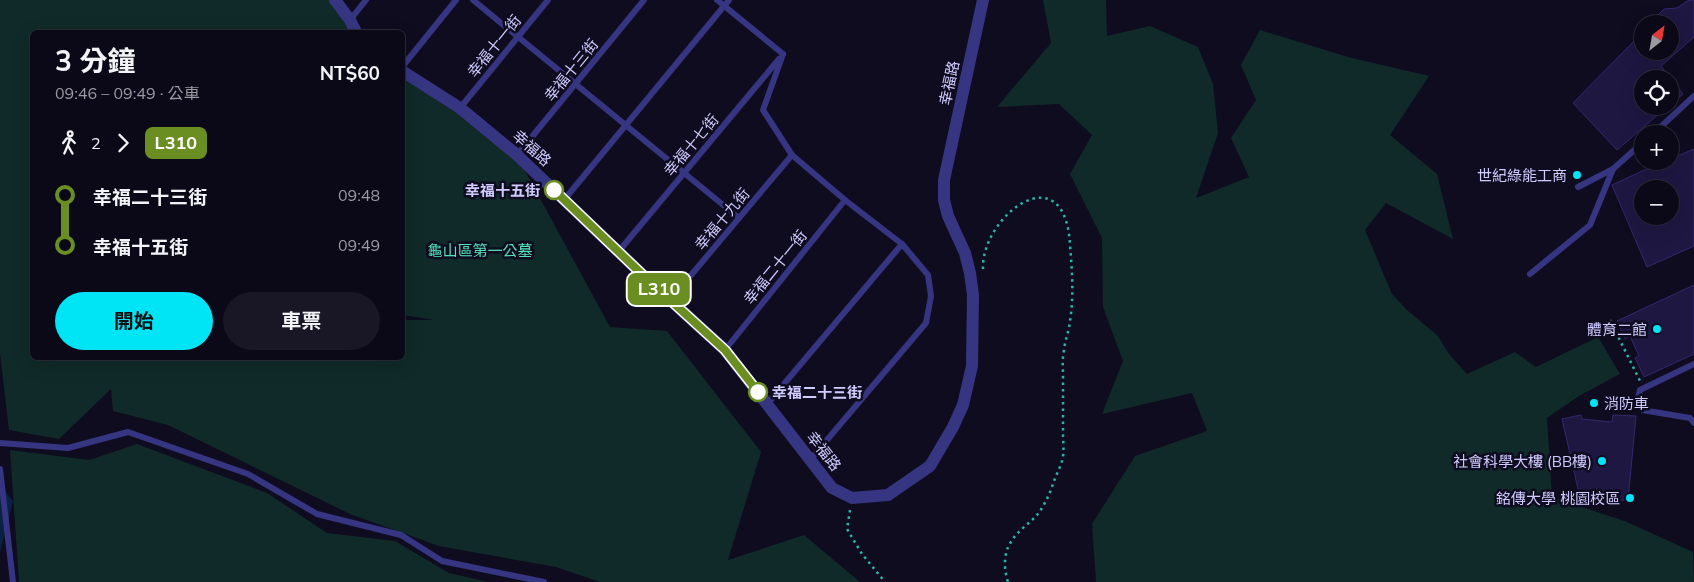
<!DOCTYPE html>
<html lang="zh-TW">
<meta charset="utf-8">
<style>
body{margin:0;font-family:Mulish,"Noto Sans TC",sans-serif;background:#191725;color:#f1f3f6;height:100vh;display:flex;flex-direction:column;font-size:19px;white-space:nowrap}
*{box-sizing:border-box;margin:0}
p{font-size:16px;color:#9a9aa2}
.icon{flex:none;width:28px;height:28px;fill:none;stroke:currentColor;stroke-width:2;stroke-linecap:round;stroke-linejoin:round}
.map{position:relative;flex:1;overflow:hidden}
.panel{position:absolute;left:30px;top:30px;width:375px;height:330px;display:flex;flex-direction:column;background:#0b0918;border-radius:8px;box-shadow:0 5px 20px #0002,0 0 0 1px #2b2a37}
.panel>*{flex:none}
.badge{padding:0 10px;border-radius:8px;font-size:18px;line-height:32px}
.needle{width:32px;rotate:31deg}
.controls{position:absolute;left:1634px;top:15px;display:grid;gap:10px}
.controls a{display:grid;place-items:center;width:45px;height:45px;border-radius:50%;background:#0b0918;box-shadow:0 5px 20px #0002,0 0 0 1px #2b2a37;font-size:25px}
.map>.badge{position:absolute;translate:-50% -50%;box-shadow:0 0 0 2px #fff}
.legs{display:flex;align-items:center;gap:8px;height:55px;padding:0 25px;font-size:16px}
.legs p{margin-inline-start:auto}
.head{display:flex;align-items:center;justify-content:space-between;height:85px;padding:0 25px}
h1{font-size:28px;font-weight:700;line-height:38px}
.cta{display:flex;gap:10px;margin-top:auto;padding:10px 25px}
.cta a{flex:1;height:58px;border-radius:30px;background:#00e5f6;color:#111;font-size:20px;font-weight:700;line-height:58px;text-align:center}
.cta a+a{background:#191725;color:#f1f3f6}
ul{padding:0 25px;list-style:none}
li{display:flex;align-items:center;gap:18px;height:50px;font-size:19px}
li i{display:grid;place-items:center;width:8px;height:100%;margin:0 6px;background:currentColor}
li i::after{content:'';width:12px;height:12px;margin:-6px;border:4px solid;border-radius:50%;background:#0b0918}
li p{margin-inline-start:auto}
li:first-child i{background:linear-gradient(#0000 50%,currentColor 0)}
li:last-child i{background:linear-gradient(currentColor 50%,#0000 0)}
.map>svg:first-child{display:block}
</style>
<div class="map">
<svg width="1694" height="582" viewBox="0 0 1694 582">
<rect width="100%" height="100%" fill="#0f0c20"/>
<g fill="#0f2a28">
<path d="M 0,0 L 329,0 L 346,22 L 351,32 L 32,32 L 32,358 L 402,358 L 403,320 L 434,320 L 403,315 L 403,78 L 457,113 L 523,167 L 610,327 L 667,331 L 761,452 L 728,560 L 804,535 L 860,582 L 600,582 L 556,567 L 439,546 L 350,514 L 168,425 L 113,411 L 111,389 L 59,439 L 9,430 L 0,353 Z"/>
<path d="M 1043,0 L 1106,0 L 1107,36 L 1150,26 L 1198,47 L 1213,84 L 1218,133 L 1196,198 L 1249,177 L 1231,138 L 1256,100 L 1241,65 L 1260,30 L 1348,57 L 1429,76 L 1390,135 L 1437,174 L 1453,239 L 1386,203 L 1365,230 L 1392,294 L 1407,310 L 1438,336 L 1449,354 L 1467,374 L 1515,352 L 1536,367 L 1598,337 L 1620,374 L 1579,396 L 1547,418 L 1552,497 L 1627,522 L 1693,552 L 1694,582 L 1096,582 L 1092,524 L 1135,456 L 1207,431 L 1192,393 L 1102,414 L 1123,361 L 1103,307 L 1102,238 L 1070,174 L 1092,135 L 1059,104 L 997,107 L 1051,43 Z"/>
<path d="M 137,444 L 267,493 L 327,533 L 395,541 L 449,573 L 488,582 L 19,582 L 10,450 L 89,460 Z"/>
</g>
<path fill="#092042" d="M 0,485 L 13,501 L 0,552 Z"/>
<g fill="#1e1742" stroke="#34286e" fill-rule="evenodd">
<path d="M 1689,0 L 1694,0 L 1694,37 L 1661,66 L 1683,94 L 1670,105 L 1670,79 L 1642,79 L 1642,106 L 1668,106 L 1617,150 L 1573,103 L 1642,33 L 1642,51 L 1670,51 L 1670,24 L 1649,24 L 1664,9 L 1677,8 Z"/>
<path d="M 1694,149 L 1694,246 L 1647,267 L 1612,185 L 1664,161 L 1670,161 L 1670,159 ZM 1642,189 L 1670,189 L 1670,216 L 1642,216 Z"/>
<path d="M 1694,285 L 1694,354 L 1644,377 L 1635,358 L 1639,356 L 1630,336 L 1625,339 L 1617,321 Z"/>
<path d="M 1581,415 L 1582,419 L 1612,422 L 1613,415 L 1636,416 L 1628,500 L 1581,502 L 1562,419 Z"/>
</g>
<g fill="none" stroke-linecap="round" stroke-linejoin="round">
<g stroke="#29b5a8" stroke-width="2.5" stroke-dasharray="2.5 4" stroke-linecap="butt">
<path d="M 983,269 C 981,216 1065,152 1070,245 C 1072,270 1074,296 1070,321 C 1069,331 1065,340 1064,350 C 1062,359 1063,368 1063,377 C 1063,396 1063,415 1063,433 C 1063,441 1064,449 1063,456 C 1062,464 1057,473 1054,481 C 1050,493 1045,505 1037,515 C 1029,524 1017,531 1011,542 C 1003,553 1004,570 1008,582"/>
<path d="M 1610,320 L 1640,381"/>
<path d="M 850,510 L 847,529 L 862,554 L 885,582"/>
</g>
<g stroke="#363581" stroke-width="6">
<path d="M 473,0 L 739,218"/>
<path d="M 717,0 L 783,54"/>
<path d="M 350,20 L 366,0"/>
<path d="M 783,54 L 763,110 L 792,155 L 845,200 L 902,244 L 928,275 L 931,296 L 926,323 L 810,460"/>
<path d="M 402,67 L 456,0"/>
<path d="M 460,108 L 548,0"/>
<path d="M 1653,134 L 1694,96"/>
<path d="M 517,155 L 644,0"/>
<path d="M 1578,187 L 1613,169 L 1642,143"/>
<path d="M 564,200 L 729,0"/>
<path d="M 619,251 L 779,59"/>
<path d="M 1530,274 L 1590,225 L 1613,169"/>
<path d="M 671,299 L 792,155"/>
<path d="M 725,350 L 845,200"/>
<path d="M 1694,364 L 1640,390 L 1638,398 L 1642,410 L 1690,418 L 1694,423"/>
<path d="M 768,403 L 902,244"/>
<path d="M 0,443 L 68,448 L 128,432 L 248,474 L 317,514 L 401,535 L 442,561 L 544,582"/>
<path d="M 0,469 L 13,582"/>
</g>
<g stroke="#363581" stroke-width="12">
<path d="M 335,0 L 350,20 L 356,32"/>
<path d="M 402,71 L 460,108 L 517,155 L 646,278 L 725,350 L 832,488 L 852,498 L 888,495 L 930,466 L 953,427 L 963,405 L 972,366 L 973,295 L 970,273 L 965,253 L 948,216 L 944,200 L 944,180 L 983,0"/>
</g>
</g>
<g fill="none" stroke-linecap="round" stroke-linejoin="round">
<g stroke="#fff" stroke-width="11">
<path id="line-1" d="M 554,190 L 646,278 L 725,350 L 758,392"/>
</g>
<use href="#line-1" stroke="#6b8e23" stroke-width="8"/>
</g>
<g fill="#00e5f6" stroke="#0f0c20" stroke-width="2">
<circle cx="1577" cy="175" r="5"/>
<circle cx="1657" cy="329" r="5"/>
<circle cx="1594" cy="403" r="5"/>
<circle cx="1602" cy="461" r="5"/>
<circle cx="1630" cy="498" r="5"/>
</g>
<g fill="#fff" stroke="#6b8e23" stroke-width="2.5">
<circle cx="554" cy="190" r="9"/>
<circle cx="758" cy="392" r="9"/>
</g>
<g text-anchor="middle" dominant-baseline="central" stroke-width="5" stroke-linejoin="round" paint-order="stroke">
<g font-size="15" fill="#cfcbff" stroke="#0f0c20">
<text transform="translate(494 46) rotate(-51)">幸福十一街</text>
<text transform="translate(571 70) rotate(-51)">幸福十三街</text>
<text transform="translate(949 83) rotate(-78)">幸福路</text>
<text transform="translate(691 145) rotate(-50)">幸福十七街</text>
<text transform="translate(532 148) rotate(42)">幸福路</text>
<text transform="translate(722 219) rotate(-50)">幸福十九街</text>
<text transform="translate(775 267) rotate(-51)">幸福二十一街</text>
<text transform="translate(824 451) rotate(52)">幸福路</text>
</g>
<g font-size="15" fill="#cfcbff" stroke="#0f0c20" text-anchor="end">
<text x="1567" y="175">世紀綠能工商</text>
<text x="1647" y="329">體育二館</text>
<text x="1604" y="403" text-anchor="start">消防車</text>
<text x="1592" y="461">社會科學大樓 (BB樓)</text>
<text x="1620" y="498">銘傳大學 桃園校區</text>
</g>
<g font-size="15" font-weight="bold" fill="#cfcbff" stroke="#0f0c20" text-anchor="end">
<text x="540" y="190">幸福十五街</text>
<text x="772" y="392" text-anchor="start">幸福二十三街</text>
</g>
<g font-size="15" fill="#53e3ba" stroke="#0f0c20">
<text x="480" y="250">龜山區第一公墓</text>
</g>
</g>
</svg>
<div class="controls">
<a><svg class="needle" viewBox="-14 -14 28 28"><path d="M0-13l5 13h-10z" fill="#e53935"/><path d="M0 13l5-13h-10z" fill="#9a9aa2"/></svg></a>
<a><svg class="icon" aria-label="locate" viewBox="0 0 24 24"><circle cx="12" cy="12" r="6"/><path d="M12 2v4M12 18v4M2 12h4M18 12h4"/></svg></a>
<a>+</a>
<a>−</a>
</div>
<b class="badge" style="left:659px;top:289px;background:#6b8e23;color:#fff">L310</b>
<section class="panel">
<div class="head"><div><h1>3 分鐘</h1><p>09:46 – 09:49 · 公車</p></div><b>NT$60</b></div>
<div class="legs"><svg class="icon" aria-label="walk" viewBox="0 0 24 24"><circle cx="13" cy="4" r="2"/><path d="M13 8l-2 6 4 7M11 14l-3 7M7 12l3-4h3l4 4"/></svg>2<svg class="icon" aria-label="forward" viewBox="0 0 24 24"><path d="M9 5l7 7-7 7"/></svg><b class="badge" style="background:#6b8e23;color:#fff">L310</b></div>
<ul>
<li><i style="color:#6b8e23"></i><b>幸福二十三街</b><p>09:48</p></li>
<li><i style="color:#6b8e23"></i><b>幸福十五街</b><p>09:49</p></li>
</ul>
<div class="cta"><a>開始</a><a>車票</a></div>
</section>
</div>
